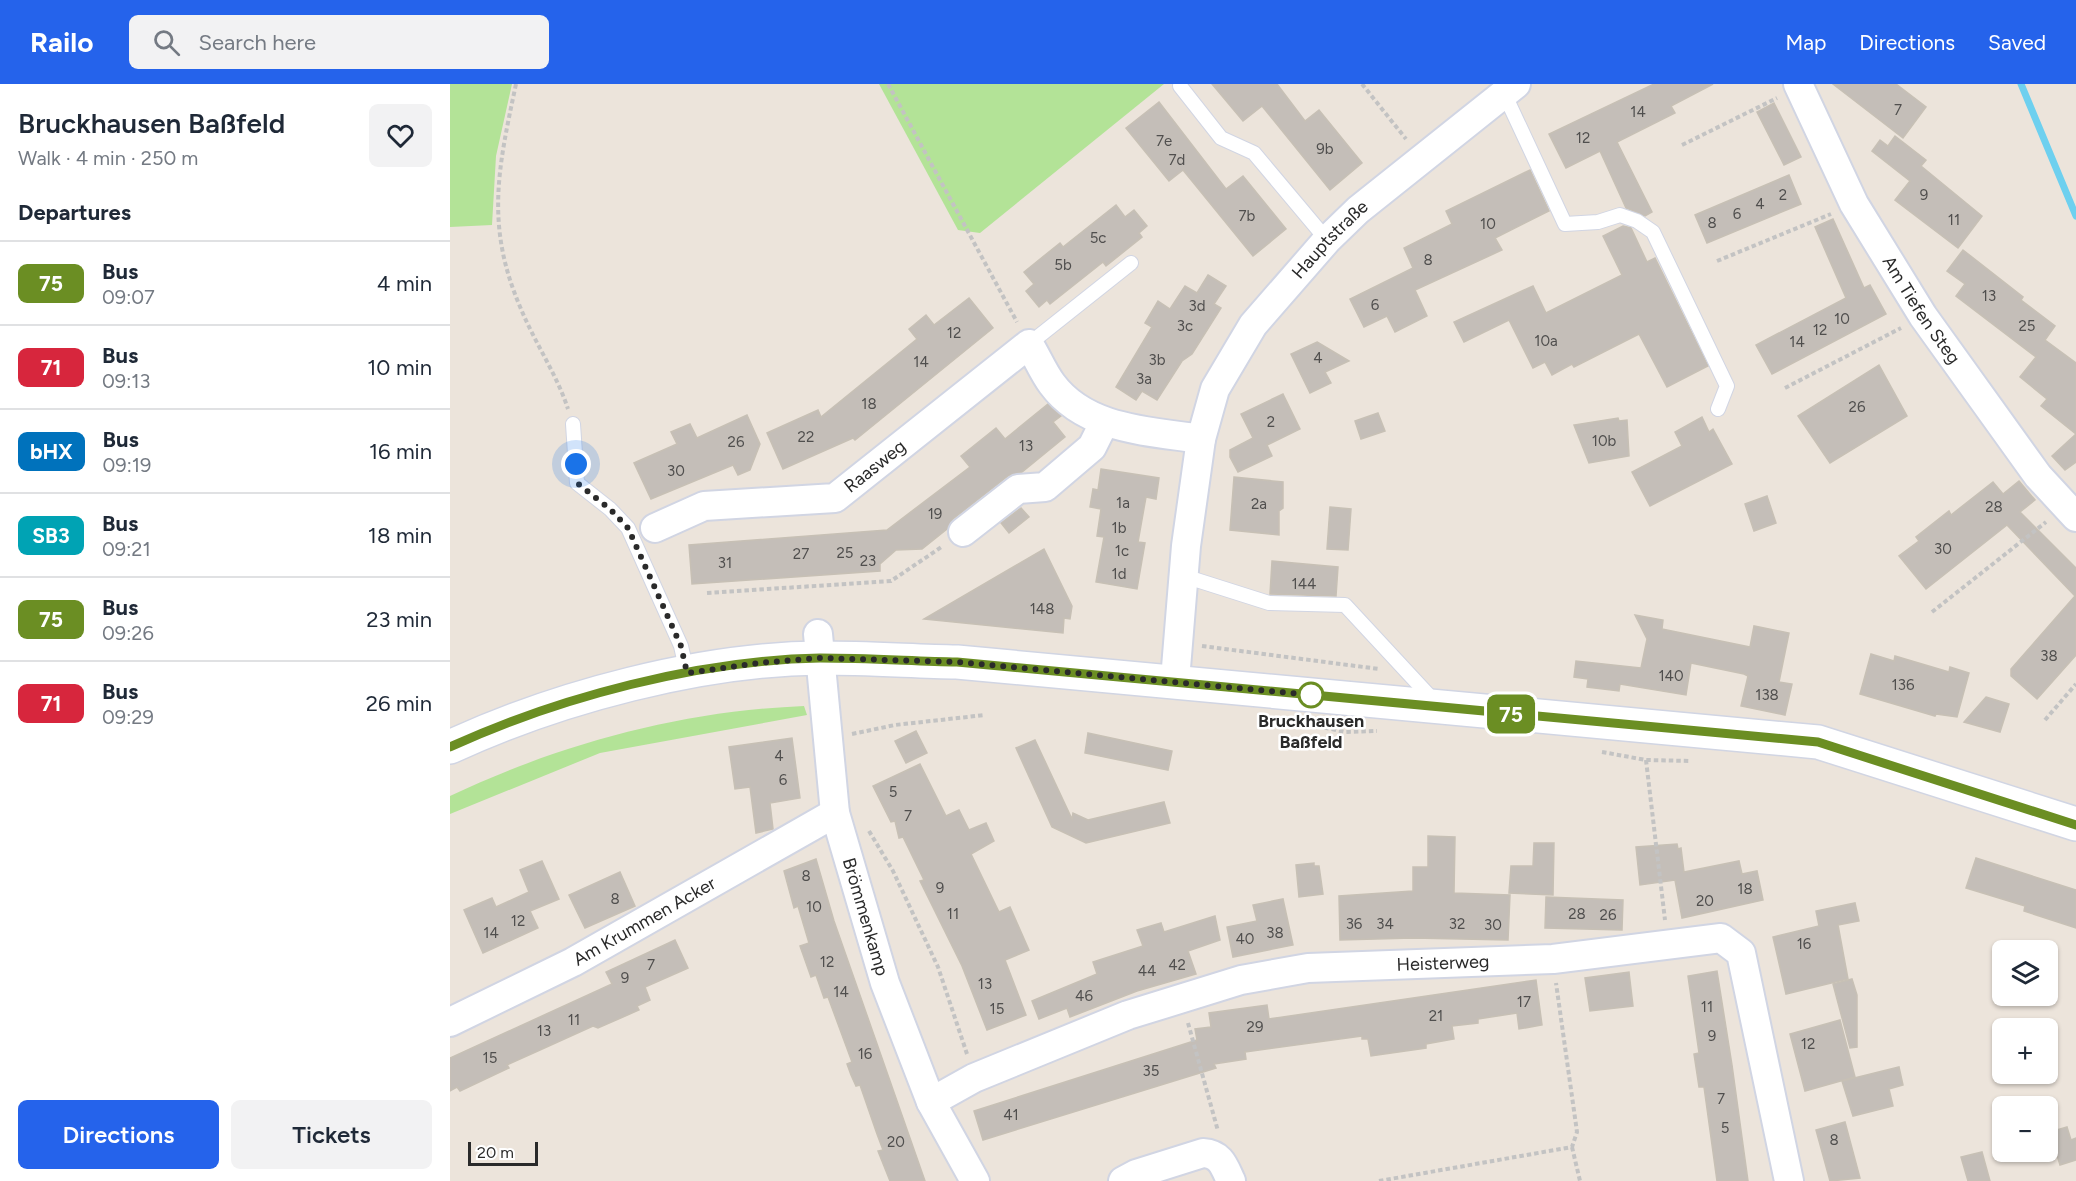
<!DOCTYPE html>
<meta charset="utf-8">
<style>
body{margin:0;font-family:Figtree,sans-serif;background:#f2f2f3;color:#1f2937;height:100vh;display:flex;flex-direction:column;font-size:22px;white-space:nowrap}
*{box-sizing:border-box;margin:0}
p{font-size:20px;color:#747a83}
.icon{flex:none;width:33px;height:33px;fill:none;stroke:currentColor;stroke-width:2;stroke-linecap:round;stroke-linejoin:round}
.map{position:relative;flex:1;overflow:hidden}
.panel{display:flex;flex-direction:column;background:#fff;width:450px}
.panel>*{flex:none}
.badge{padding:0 12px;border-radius:9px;font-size:21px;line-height:39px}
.tools{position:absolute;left:1542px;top:856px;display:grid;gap:12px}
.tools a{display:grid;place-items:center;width:66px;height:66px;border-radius:9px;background:#fff;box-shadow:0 2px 4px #0004;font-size:30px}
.scale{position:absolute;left:18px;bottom:15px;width:70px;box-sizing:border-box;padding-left:6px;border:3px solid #2a2a2a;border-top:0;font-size:16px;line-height:21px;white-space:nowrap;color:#2a2a2a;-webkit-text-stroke:4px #fff;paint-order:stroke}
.you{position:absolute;width:30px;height:30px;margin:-15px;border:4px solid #fff;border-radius:50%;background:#1a73e8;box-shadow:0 0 0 9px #1a73e833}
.map>.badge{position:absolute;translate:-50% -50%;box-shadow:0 0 0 3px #fff}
h2{padding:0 18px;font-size:22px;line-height:54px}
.round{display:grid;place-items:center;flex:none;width:63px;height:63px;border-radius:9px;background:#f2f2f3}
.headline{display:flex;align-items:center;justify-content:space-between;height:102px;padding:0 18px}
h1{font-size:28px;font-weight:600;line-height:45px}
.action{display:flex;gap:12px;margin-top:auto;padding:12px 18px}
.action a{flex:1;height:69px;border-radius:9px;background:#2563eb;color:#fff;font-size:24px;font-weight:600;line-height:69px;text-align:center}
.action a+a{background:#f2f2f3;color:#1f2937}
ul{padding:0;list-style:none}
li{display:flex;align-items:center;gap:18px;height:84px;padding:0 18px;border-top:2px solid #e0e1e3}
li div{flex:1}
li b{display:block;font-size:22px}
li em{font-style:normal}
li .badge{min-width:66px;font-weight:700;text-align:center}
header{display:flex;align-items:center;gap:36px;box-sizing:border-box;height:84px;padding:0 30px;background:#2563eb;color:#fff}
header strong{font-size:28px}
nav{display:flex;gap:33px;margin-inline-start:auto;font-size:21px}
.search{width:420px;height:54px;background:#f2f2f3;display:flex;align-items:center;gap:15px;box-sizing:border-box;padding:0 21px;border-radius:9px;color:#747a83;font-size:22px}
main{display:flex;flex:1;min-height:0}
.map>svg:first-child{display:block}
</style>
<header>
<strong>Railo</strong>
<div class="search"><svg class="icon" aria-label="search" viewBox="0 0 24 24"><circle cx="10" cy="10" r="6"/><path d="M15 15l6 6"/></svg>Search here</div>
<nav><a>Map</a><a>Directions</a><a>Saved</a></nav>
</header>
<main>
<section class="panel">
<div class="headline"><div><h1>Bruckhausen Baßfeld</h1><p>Walk · 4 min · 250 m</p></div><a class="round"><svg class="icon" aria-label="heart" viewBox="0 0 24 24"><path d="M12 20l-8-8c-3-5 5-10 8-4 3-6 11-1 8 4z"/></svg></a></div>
<h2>Departures</h2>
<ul>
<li><span class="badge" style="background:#6b8e23;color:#fff">75</span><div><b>Bus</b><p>09:07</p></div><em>4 min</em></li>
<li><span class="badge" style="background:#d7263d;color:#fff">71</span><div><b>Bus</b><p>09:13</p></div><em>10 min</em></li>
<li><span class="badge" style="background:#0072bc;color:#fff">bHX</span><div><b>Bus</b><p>09:19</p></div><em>16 min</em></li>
<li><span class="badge" style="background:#00a3b4;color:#fff">SB3</span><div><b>Bus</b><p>09:21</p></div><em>18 min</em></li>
<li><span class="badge" style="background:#6b8e23;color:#fff">75</span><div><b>Bus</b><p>09:26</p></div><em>23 min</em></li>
<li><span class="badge" style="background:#d7263d;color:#fff">71</span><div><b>Bus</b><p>09:29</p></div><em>26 min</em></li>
</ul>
<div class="action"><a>Directions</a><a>Tickets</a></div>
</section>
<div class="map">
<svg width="1626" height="1097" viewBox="0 0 1626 1097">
<rect width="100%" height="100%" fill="#ece4db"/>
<g fill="#b3e397">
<path d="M 0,0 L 62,0 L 46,72 L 42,141 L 0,143 Z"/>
<path d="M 429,0 L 714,0 L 530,149 L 508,146 Z"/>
<path d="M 354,622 L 357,631 L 150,669 L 0,730 L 0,712 C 110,660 231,627 354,622 Z"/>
</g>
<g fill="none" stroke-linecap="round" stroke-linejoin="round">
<path stroke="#6ed0ef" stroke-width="7" d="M 1571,0 L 1626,132"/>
</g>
<g fill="#c4beb8" stroke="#c7c0b5" stroke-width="1.5">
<path d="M 762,0 L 827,0 L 855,37 L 869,26 L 912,79 L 880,106 L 812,22 L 793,37 Z"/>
<path d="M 1204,0 L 1263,0 L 1221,22 L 1225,29 L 1167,58 L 1202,128 L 1195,132 L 1176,124 L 1150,67 L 1116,84 L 1099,50 Z"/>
<path d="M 1383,0 L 1446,0 L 1476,23 L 1453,54 Z"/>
<path d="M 709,18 L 776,105 L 793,92 L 836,145 L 803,172 L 733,86 L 719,97 L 676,44 Z"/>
<path d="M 1324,19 L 1351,73 L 1334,81 L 1307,28 Z"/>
<path d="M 1445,52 L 1476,76 L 1471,82 L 1532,132 L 1508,164 L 1445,116 L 1460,97 L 1422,67 L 1430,56 L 1438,62 Z"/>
<path d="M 1080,86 L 1099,127 L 1045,154 L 1052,166 L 965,206 L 977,232 L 945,248 L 937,232 L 914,243 L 900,215 L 963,184 L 954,164 L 1002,140 L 996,127 Z"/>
<path d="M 1339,91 L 1351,120 L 1257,159 L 1245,131 Z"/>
<path d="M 666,121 L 675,133 L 684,126 L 697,142 L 689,149 L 692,153 L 656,182 L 653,178 L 600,220 L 597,216 L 589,223 L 576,207 L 584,200 L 574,188 L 610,159 L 613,163 Z"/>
<path d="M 1383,135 L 1414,204 L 1420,201 L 1436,230 L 1322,290 L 1306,261 L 1396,214 L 1365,143 Z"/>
<path d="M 1173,142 L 1181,144 L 1197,178 L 1205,174 L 1258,282 L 1217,303 L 1189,250 L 1124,283 L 1122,280 L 1102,291 L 1095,278 L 1083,284 L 1059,236 L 1014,258 L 1004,238 L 1083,202 L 1096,229 L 1172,191 L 1153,152 Z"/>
<path d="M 1513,166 L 1573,213 L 1571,216 L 1605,242 L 1595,256 L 1626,279 L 1626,350 L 1591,322 L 1597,315 L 1570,293 L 1586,273 L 1506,212 L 1515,200 L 1497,187 Z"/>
<path d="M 758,191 L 776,202 L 764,220 L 771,224 L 742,270 L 732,277 L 707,316 L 692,307 L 686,316 L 666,303 L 702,243 L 695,239 L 708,217 L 720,225 L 735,202 L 747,209 Z"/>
<path d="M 519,214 L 543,244 L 405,356 L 403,354 L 333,385 L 317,349 L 368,326 L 371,333 L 467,255 L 459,245 L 476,231 L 484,241 Z"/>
<path d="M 867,258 L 899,277 L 875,288 L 881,299 L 860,309 L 841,270 Z"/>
<path d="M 1429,281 L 1457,332 L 1380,379 L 1348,332 Z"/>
<path d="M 833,310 L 850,345 L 817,361 L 822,372 L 788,388 L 780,373 L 780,366 L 803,354 L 791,330 Z"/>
<path d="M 598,320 L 611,332 L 603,338 L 615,353 L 572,388 L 558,392 L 503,435 L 497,445 L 472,465 L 446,466 L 430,480 L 430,487 L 242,500 L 239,461 L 437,446 L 520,383 L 511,372 L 546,344 L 555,355 Z"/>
<path d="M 928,329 L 935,347 L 911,355 L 905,337 Z"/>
<path d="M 297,331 L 310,360 L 300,386 L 288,391 L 283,381 L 201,415 L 184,379 L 227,360 L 221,348 L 240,340 L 247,354 Z"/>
<path d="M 1252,333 L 1259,348 L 1263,345 L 1282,380 L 1200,422 L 1182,388 L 1232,362 L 1225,348 Z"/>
<path d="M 1168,334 L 1169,337 L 1177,336 L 1179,372 L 1139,379 L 1124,341 Z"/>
<path d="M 1626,350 L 1626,378 L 1615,386 L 1602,372 Z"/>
<path d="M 651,385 L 709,394 L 706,415 L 696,413 L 688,458 L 695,459 L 687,505 L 646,498 L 654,453 L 647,452 L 651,425 L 640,423 L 643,405 L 648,406 Z"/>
<path d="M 784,393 L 833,398 L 833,424 L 829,427 L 829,451 L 780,446 Z"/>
<path d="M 1569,397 L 1585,416 L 1570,428 L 1626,484 L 1626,571 L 1587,615 L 1561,592 L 1561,585 L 1625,512 L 1557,441 L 1476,505 L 1449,472 L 1469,457 L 1466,453 L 1499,427 L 1501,431 L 1543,398 L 1553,410 Z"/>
<path d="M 1317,412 L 1326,439 L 1304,447 L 1295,420 Z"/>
<path d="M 880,423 L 901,425 L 898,466 L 877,465 Z"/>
<path d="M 571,424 L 579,433 L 559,449 L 551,439 Z"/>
<path d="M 594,465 L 622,522 L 620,535 L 614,534 L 613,549 L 474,535 Z"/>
<path d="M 822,477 L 888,483 L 886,512 L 820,510 Z"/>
<path d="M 1185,531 L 1213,536 L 1212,545 L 1300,563 L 1304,542 L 1339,549 L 1329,598 L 1342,600 L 1335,631 L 1291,622 L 1298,592 L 1294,590 L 1241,579 L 1236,611 L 1170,600 L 1169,607 L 1137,603 L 1138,595 L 1124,593 L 1126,577 L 1191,584 L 1197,555 Z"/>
<path d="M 1421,570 L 1444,577 L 1445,572 L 1499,588 L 1500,583 L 1519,589 L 1507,633 L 1486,630 L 1485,632 L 1410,610 Z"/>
<path d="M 1536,613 L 1559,620 L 1550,648 L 1514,638 Z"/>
<path d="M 466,647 L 477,669 L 456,679 L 445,657 Z"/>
<path d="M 638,649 L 722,667 L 718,686 L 635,669 Z"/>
<path d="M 342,654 L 350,714 L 320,719 L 323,745 L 306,749 L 300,703 L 285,705 L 279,663 Z"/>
<path d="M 585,656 L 622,735 L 623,729 L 638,736 L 714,718 L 720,739 L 636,759 L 602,743 L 566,664 Z"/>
<path d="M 470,680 L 496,732 L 509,726 L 519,746 L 536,739 L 544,757 L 521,770 L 549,828 L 560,823 L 579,866 L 555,876 L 576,931 L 537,946 L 512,882 L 470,797 L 474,796 L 453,753 L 449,754 L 445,737 L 441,738 L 423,702 Z"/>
<path d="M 978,752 L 1005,753 L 1004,809 L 1060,811 L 1058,856 L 963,854 L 890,856 L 889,812 L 963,807 L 963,783 L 978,783 Z"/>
<path d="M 1084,759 L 1104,759 L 1103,811 L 1059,809 L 1061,782 L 1083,782 Z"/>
<path d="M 1227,760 L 1228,765 L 1231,764 L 1234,788 L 1289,777 L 1292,790 L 1307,787 L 1313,816 L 1232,834 L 1225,796 L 1190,801 L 1186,763 Z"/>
<path d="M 1526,774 L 1626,806 L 1626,844 L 1574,827 L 1575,822 L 1516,804 Z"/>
<path d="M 366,775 L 384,837 L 475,1097 L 440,1097 L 428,1067 L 433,1066 L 427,1050 L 410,1001 L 406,1002 L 401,991 L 397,980 L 402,978 L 378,913 L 374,914 L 366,891 L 361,893 L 350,862 L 359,859 L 348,822 L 344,824 L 334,787 Z"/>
<path d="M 92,777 L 109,815 L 80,827 L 88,844 L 33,869 L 14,826 L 42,814 L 46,823 L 79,808 L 70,786 Z"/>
<path d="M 864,779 L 864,782 L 869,782 L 873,810 L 849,813 L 846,781 Z"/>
<path d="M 170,788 L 185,822 L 135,844 L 119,811 Z"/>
<path d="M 1096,813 L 1173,816 L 1172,846 L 1095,844 Z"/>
<path d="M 833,815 L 843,861 L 783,873 L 777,843 L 807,837 L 803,821 Z"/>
<path d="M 1405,819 L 1409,837 L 1388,841 L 1398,895 L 1336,910 L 1323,853 L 1369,842 L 1366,827 Z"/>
<path d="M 765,832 L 770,856 L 738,867 L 746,890 L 687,907 L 620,933 L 617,924 L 589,935 L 582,917 L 647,890 L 643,878 L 693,862 L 687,846 L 711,839 L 714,848 Z"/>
<path d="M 225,856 L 238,884 L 195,903 L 200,916 L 187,922 L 189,926 L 148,944 L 143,942 L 90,966 L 57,981 L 59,984 L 10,1007 L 7,1003 L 0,1007 L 0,974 L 162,900 L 156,888 Z"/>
<path d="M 1267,887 L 1282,981 L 1298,1097 L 1267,1097 L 1254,1003 L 1249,1003 L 1244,970 L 1249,969 L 1238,892 Z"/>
<path d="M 1179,888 L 1183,922 L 1140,927 L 1135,894 Z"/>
<path d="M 1402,895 L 1407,911 L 1407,963 L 1400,964 L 1383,900 Z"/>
<path d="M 1086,896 L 1092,941 L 1069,945 L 1067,929 L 1028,935 L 1028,939 L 1002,942 L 1004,955 L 976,960 L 976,964 L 921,972 L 918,955 L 912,955 L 912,952 L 795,968 L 796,975 L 764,980 L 766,984 L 533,1056 L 524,1027 L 747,956 L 745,945 L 761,943 L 759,929 L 817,921 L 819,935 Z"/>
<path d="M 1390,936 L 1405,993 L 1355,1007 L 1340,950 Z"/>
<path d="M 1449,983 L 1453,1001 L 1439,1005 L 1443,1022 L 1403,1032 L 1392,997 Z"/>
<path d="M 1395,1038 L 1410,1094 L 1380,1097 L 1366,1046 Z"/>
<path d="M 1617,1043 L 1621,1056 L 1626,1054 L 1626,1076 L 1610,1081 L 1600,1048 Z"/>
<path d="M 1532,1068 L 1540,1097 L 1518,1097 L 1511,1073 Z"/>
</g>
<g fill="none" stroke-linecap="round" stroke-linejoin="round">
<g stroke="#d1d5e3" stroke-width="16">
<g id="service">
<path d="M 730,2 L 771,54 L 804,69 L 877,156"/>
<path d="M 1054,9 L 1115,140 L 1148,138 L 1170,131 L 1187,137 L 1203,148 L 1277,302 L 1268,325"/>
<path d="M 579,260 L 681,179"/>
<path d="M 123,340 L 127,399 L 160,425 L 178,444 L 231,562 L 237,589"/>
<path d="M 734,492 L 819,519 L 895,521 L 985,618"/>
</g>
</g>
<g stroke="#d1d5e3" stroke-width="32">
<g id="minor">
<path id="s1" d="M 1348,0 L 1404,120 L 1473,232 L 1588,392 L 1626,433"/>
<path id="s2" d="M 205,444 L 254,422 L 385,414 L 579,260 C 587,273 593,288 602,300 C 636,346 699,347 751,355"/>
<path d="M 513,448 L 568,405 L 595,403 L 642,363 L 654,339"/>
<path id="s3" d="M 368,550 L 385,729 L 435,899 L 481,1018 L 525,1097"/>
<path id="s4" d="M 725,596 L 736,462 L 751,355 L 765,305 L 803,241 L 877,156 L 908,126 L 1066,0"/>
<path id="s5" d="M 0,938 L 123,878 L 385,729"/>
<path id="s6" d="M 481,1018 L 524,994 L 678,931 L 791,896 L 858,884 L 1103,875 L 1271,854 L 1291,869 L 1339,1097"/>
<path d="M 673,1097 L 686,1090 L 753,1069 C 771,1070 774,1082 781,1097"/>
</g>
</g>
<g stroke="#d1d5e3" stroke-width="36">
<path id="secondary" d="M 0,663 C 108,613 251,575 370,574 C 416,574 462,577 507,578 L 1368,658 L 1626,740"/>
</g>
<g stroke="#c3c3c3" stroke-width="4" stroke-dasharray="4.5 3" stroke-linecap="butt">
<path d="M 66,0 C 48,85 35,142 71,225 C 85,259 107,291 118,325"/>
<path d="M 438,0 L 567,238"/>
<path d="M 912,0 L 956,55"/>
<path d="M 1232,61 L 1327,14"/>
<path d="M 1267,177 L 1381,130"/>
<path d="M 1335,304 L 1451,244"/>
<path d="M 257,509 L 441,497 L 493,462"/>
<path d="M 1482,528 L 1596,438"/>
<path d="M 752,562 L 929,585"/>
<path d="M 1595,636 L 1626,600"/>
<path d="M 867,642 L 895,648 L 927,647"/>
<path d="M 402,650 L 445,641 L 535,631"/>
<path d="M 1152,668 L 1196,676 L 1240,677"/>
<path d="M 1196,676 L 1215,836"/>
<path d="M 419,747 L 443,787 L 488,883 L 517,970"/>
<path d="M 738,939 L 768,1047"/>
<path d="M 1122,1063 L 1130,1097"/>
<path d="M 929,1097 L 1122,1063 L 1127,1048 L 1106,899"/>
</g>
<use href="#service" stroke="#fff" stroke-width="14"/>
<use href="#minor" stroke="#fff" stroke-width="28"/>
<use href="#secondary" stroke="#fff" stroke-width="33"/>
</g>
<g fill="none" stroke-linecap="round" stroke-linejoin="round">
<g stroke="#fff" stroke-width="14">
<path id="line" d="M 0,663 C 109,613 250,576 370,574 C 416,574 462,577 507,578 L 1368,658 L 1626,741"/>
</g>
<use href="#line" stroke="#6b8e23" stroke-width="9"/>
<path stroke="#2a2a2a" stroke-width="6" stroke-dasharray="0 10.8" d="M 126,380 L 127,399 L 160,425 L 178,444 L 231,562 L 237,589 L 308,579 L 369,574 L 507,578 L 861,611"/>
</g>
<circle fill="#fff" stroke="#6b8e23" stroke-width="3" cx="861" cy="611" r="12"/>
<g text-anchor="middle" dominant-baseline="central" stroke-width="5" stroke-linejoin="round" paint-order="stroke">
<g font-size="15" fill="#504f4e">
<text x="1448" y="26">7</text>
<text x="1188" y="28">14</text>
<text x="1133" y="54">12</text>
<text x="714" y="57">7e</text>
<text x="875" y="65">9b</text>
<text x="727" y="76">7d</text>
<text x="1333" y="111">2</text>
<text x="1474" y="111">9</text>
<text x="1310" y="120">4</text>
<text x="1287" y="130">6</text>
<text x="797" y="132">7b</text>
<text x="1504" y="136">11</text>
<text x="1262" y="139">8</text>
<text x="1038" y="140">10</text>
<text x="648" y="154">5c</text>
<text x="978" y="176">8</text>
<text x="613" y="181">5b</text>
<text x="1539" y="212">13</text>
<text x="925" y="221">6</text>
<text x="747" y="222">3d</text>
<text x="1392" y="235">10</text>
<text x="735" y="242">3c</text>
<text x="1577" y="242">25</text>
<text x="1370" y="246">12</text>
<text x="504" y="249">12</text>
<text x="1096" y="257">10a</text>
<text x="1347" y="258">14</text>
<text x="868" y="274">4</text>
<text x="707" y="276">3b</text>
<text x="471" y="278">14</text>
<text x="694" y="295">3a</text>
<text x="419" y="320">18</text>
<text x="1407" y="323">26</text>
<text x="821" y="338">2</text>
<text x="356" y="353">22</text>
<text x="1154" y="357">10b</text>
<text x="286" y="358">26</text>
<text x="576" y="362">13</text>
<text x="226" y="387">30</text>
<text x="673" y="419">1a</text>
<text x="809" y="420">2a</text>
<text x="1544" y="423">28</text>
<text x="485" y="430">19</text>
<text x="669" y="444">1b</text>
<text x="1493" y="465">30</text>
<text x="672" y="467">1c</text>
<text x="395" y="469">25</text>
<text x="351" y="470">27</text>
<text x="418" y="477">23</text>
<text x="275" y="479">31</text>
<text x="669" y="490">1d</text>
<text x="854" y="500">144</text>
<text x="592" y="525">148</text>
<text x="1599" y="572">38</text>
<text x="1221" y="592">140</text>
<text x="1453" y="601">136</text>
<text x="1317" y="611">138</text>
<text x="329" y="672">4</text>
<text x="333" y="696">6</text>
<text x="443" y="708">5</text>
<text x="458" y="732">7</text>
<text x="356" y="792">8</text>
<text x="490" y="804">9</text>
<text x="1295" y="805">18</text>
<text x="165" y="815">8</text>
<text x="1255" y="817">20</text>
<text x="364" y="823">10</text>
<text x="503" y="830">11</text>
<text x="1127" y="830">28</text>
<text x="1158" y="831">26</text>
<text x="68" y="837">12</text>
<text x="904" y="840">36</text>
<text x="935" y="840">34</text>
<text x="1007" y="840">32</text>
<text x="1043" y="841">30</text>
<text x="41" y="849">14</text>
<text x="825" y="849">38</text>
<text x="795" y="855">40</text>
<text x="1354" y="860">16</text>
<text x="377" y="878">12</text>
<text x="201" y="881">7</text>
<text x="727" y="881">42</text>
<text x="697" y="887">44</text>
<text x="175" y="894">9</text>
<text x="535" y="900">13</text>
<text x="391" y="908">14</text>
<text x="634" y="912">46</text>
<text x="1074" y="918">17</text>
<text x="1257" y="923">11</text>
<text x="547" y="925">15</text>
<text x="986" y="932">21</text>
<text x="124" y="936">11</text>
<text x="805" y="943">29</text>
<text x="94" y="947">13</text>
<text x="1262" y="952">9</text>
<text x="1358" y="960">12</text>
<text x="415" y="970">16</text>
<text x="40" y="974">15</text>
<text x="701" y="987">35</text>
<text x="1271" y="1015">7</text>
<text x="561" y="1031">41</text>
<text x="1275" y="1044">5</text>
<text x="1384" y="1056">8</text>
<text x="446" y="1058">20</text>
</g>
<g font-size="18" fill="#2a2a2a" stroke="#fff">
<text stroke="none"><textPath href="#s4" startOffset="484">Hauptstraße</textPath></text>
<text stroke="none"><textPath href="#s1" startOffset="258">Am Tiefen Steg</textPath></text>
<text stroke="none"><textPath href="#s2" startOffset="236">Raasweg</textPath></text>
<text stroke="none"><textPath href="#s3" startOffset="288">Brömmenkamp</textPath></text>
<text stroke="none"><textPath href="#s5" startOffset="219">Am Krummen Acker</textPath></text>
<text stroke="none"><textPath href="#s6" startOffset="537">Heisterweg</textPath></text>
</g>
<g font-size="18" font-weight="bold" fill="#2a2a2a" stroke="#fff">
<text x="861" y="637">Bruckhausen<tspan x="861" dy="21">Baßfeld</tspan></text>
</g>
</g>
</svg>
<div class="tools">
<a><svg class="icon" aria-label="layers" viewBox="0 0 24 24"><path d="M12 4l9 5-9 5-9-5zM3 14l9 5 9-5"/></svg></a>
<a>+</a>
<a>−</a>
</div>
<div class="scale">20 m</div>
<div class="you" style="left:126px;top:380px"></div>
<b class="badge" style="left:1061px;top:630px;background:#6b8e23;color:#fff">75</b>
</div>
</main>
